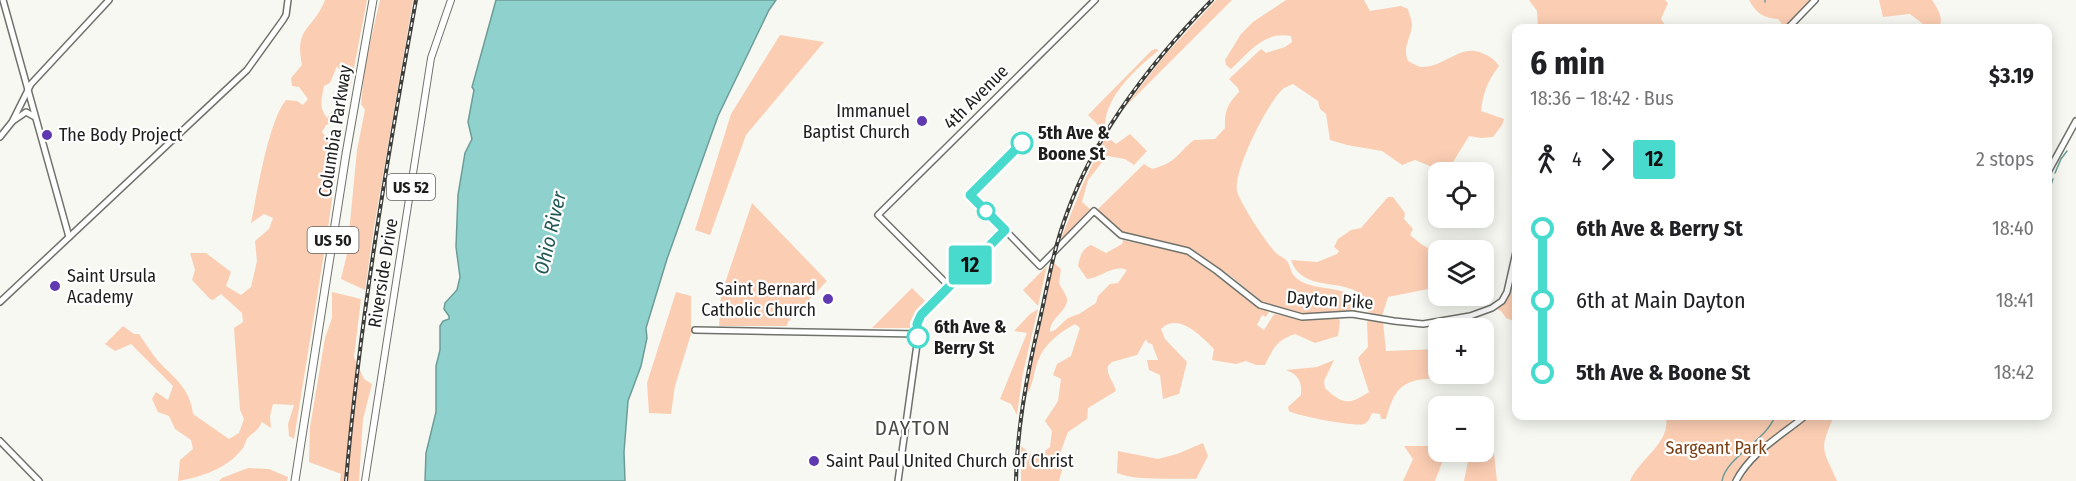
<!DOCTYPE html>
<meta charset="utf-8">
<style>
body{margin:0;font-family:"Fira Sans Condensed",sans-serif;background:#f6f6f6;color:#202124;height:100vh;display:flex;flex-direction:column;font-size:22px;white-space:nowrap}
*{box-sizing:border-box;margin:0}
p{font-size:20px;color:#757577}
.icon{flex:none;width:33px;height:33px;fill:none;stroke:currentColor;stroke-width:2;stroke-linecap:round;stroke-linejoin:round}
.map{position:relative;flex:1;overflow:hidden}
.drawer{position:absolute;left:1512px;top:24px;width:540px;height:396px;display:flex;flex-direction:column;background:#fff;border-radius:12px;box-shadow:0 3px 15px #0003}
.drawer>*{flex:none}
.badge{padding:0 12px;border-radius:4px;font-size:21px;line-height:39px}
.controls{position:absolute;left:1428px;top:162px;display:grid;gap:12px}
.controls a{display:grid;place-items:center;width:66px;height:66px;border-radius:12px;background:#fff;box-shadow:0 3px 15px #0003;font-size:30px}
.map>.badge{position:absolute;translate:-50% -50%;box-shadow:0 0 0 3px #fff}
.legs{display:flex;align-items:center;gap:9px;height:66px;padding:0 18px;font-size:20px}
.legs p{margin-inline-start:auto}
.headline{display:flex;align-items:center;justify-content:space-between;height:102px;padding:0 18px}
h1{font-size:33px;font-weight:700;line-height:45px}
ul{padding:0 18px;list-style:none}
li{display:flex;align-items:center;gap:21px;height:72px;font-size:22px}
li i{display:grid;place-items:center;width:9px;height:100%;margin:0 8px;background:currentColor}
li i::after{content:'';width:15px;height:15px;margin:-8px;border:4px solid;border-radius:50%;background:#fff}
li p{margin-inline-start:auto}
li:first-child i{background:linear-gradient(#0000 50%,currentColor 0)}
li:last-child i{background:linear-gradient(currentColor 50%,#0000 0)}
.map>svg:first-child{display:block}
</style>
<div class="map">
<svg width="2076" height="481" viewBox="0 0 2076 481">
<rect width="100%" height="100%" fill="#f6f8f1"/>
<g fill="#fbceb3">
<path d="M 325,0 L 367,0 L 348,99 L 342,74 L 337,66 L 330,83 L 324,86 C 322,99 318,106 327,118 L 340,102 L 343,105 L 343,115 L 336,121 L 326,125 L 322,132 L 327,138 L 340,142 L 327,235 L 294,439 L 289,436 L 288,424 L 294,405 L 273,404 L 270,416 L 271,428 L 262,422 C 256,434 252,432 247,439 C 245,442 245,445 243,448 C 228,468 202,477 178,481 L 180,460 L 193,449 L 191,440 L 175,429 L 169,416 L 158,412 L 152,399 L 156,392 L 168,400 L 173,386 L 131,344 L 115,351 L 105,344 L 123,326 L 134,334 L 139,334 C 145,343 151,352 158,361 C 175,379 190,388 193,414 L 229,439 L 239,433 L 244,419 L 240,410 L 234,328 L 243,322 L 242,313 L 221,294 L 213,300 L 210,299 L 192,280 L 195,270 L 190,253 L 206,253 L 231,272 L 226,286 L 241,295 L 251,287 L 257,261 L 255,241 L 269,229 L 273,218 L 264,214 L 251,223 C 257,194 268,122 286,100 L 297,101 L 303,105 L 308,99 L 299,87 L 292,86 L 291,78 L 302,65 C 294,26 313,31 325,0 Z"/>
<path d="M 380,0 L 413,0 L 374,227 L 365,290 L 341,279 L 347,254 L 357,150 L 365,110 L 361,104 L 365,64 Z"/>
<path d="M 1216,0 L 1232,0 L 1124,108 L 1165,55 Z"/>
<path d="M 1286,0 L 1364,0 L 1370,11 L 1401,6 L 1408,9 C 1409,14 1412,20 1412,25 C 1411,38 1402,47 1408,61 C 1412,63 1417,66 1421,67 C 1445,68 1461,42 1484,54 C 1490,56 1495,60 1499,66 C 1488,80 1483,93 1481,111 L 1504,119 L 1502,125 L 1493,137 L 1481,138 L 1469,136 L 1453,162 L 1442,171 L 1415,160 L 1402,165 L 1382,151 L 1347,145 L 1330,140 L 1326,114 L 1320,109 L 1318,101 L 1293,84 C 1292,84 1285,88 1284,88 C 1268,101 1233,171 1237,191 C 1240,203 1267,244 1276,253 C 1279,256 1285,258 1287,261 C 1291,266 1290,272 1295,277 C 1313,294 1349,282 1360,305 L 1359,308 L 1356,311 L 1302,314 L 1266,305 L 1232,277 L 1193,250 L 1128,235 C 1116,230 1106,221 1098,209 L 1144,164 L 1152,169 C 1178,162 1176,154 1194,140 L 1215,139 L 1225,128 C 1224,112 1228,103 1239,92 L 1238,88 L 1229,79 L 1261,49 L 1266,53 L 1285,47 L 1292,42 L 1291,36 C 1264,31 1249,52 1231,69 L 1226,65 L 1225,60 L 1241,34 L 1253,22 Z"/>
<path d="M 1529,0 L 1665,0 L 1668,3 L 1661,19 L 1667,28 L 1538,28 L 1537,11 Z"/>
<path d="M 1749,0 L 1811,0 L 1785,28 L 1778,19 C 1763,18 1756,13 1749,0 Z"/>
<path d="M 1879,0 L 1932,0 C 1938,10 1944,17 1939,28 L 1924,28 L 1923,24 L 1910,14 L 1883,17 Z"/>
<path d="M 780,35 L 824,42 L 746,135 L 710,235 L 695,230 L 731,114 Z"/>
<path d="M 1156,49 L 1159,50 C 1137,68 1106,95 1105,125 L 1101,128 L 1088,115 L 1152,50 Z"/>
<path d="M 1130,134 L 1147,151 L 1134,165 L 1125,159 L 1107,156 L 1088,180 L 1082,202 L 1090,209 L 1060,241 L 1083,184 L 1106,136 L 1116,144 Z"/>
<path d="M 1388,197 L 1393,197 L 1405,213 L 1404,219 L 1413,229 L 1410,235 L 1421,244 L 1438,254 L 1438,279 L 1428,289 L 1388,297 L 1382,316 L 1368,312 L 1367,300 C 1348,275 1303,295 1291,260 L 1317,262 L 1337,254 L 1339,251 L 1334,247 L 1338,239 L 1351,230 L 1361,228 Z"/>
<path d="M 752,203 L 827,281 L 788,322 L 787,326 L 719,326 L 721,295 Z"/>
<path d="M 1123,240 L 1188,254 L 1257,306 L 1269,312 L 1266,317 L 1262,315 L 1257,325 L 1264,330 L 1274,314 L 1303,319 L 1338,316 L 1340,322 L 1338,336 L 1315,343 L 1295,334 C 1276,341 1274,347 1265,365 L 1256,365 L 1246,361 L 1236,364 L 1212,360 L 1214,349 C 1201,336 1178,312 1161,329 L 1165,339 L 1187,362 L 1179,394 L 1163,399 L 1160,375 L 1149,370 L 1147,360 L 1158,360 L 1152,344 L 1148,343 L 1146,339 L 1137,355 L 1112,362 L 1108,366 C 1106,375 1114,382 1116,391 L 1088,408 L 1087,419 L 1068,432 L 1059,456 L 1065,459 L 1059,481 L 1021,481 L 1021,446 L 1036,458 L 1050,447 L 1052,431 L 1045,421 L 1058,401 L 1061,379 L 1053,375 L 1057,364 L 1071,356 L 1080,328 L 1075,324 C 1060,332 1044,344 1038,361 C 1033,373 1034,385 1025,397 L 1054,263 L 1061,269 L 1059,283 C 1061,288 1068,296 1067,301 C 1066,312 1050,318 1050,332 L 1055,330 L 1068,318 L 1079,314 L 1096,303 L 1098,296 L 1110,284 L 1118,283 L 1127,270 C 1113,264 1101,278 1087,279 L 1078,266 C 1080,256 1082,249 1091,245 L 1106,253 L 1122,244 Z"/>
<path d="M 1047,266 L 1038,306 L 1023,290 Z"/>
<path d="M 1513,279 L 1516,280 L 1516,322 L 1506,318 L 1501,311 L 1497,309 L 1510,293 Z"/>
<path d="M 912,288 L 927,303 L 915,315 L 914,328 L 872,328 Z"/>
<path d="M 332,292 L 361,299 L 354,357 L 364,379 L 372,384 L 363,419 L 359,481 L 340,481 L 341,474 L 309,462 L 310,427 L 325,338 L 332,318 Z"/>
<path d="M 676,292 L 691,296 L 691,334 L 675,386 L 671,414 L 649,413 L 647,383 Z"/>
<path d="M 1038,309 L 1023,373 L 1017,415 L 1011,404 L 1000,399 L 1027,333 L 1014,331 L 1030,314 Z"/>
<path d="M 1369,319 L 1383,322 L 1386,351 L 1438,349 L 1438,374 L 1466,374 L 1466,378 L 1462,375 L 1449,382 C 1442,378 1434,378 1426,379 C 1398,381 1393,395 1386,419 L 1381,419 L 1380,414 L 1372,413 C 1370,417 1369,422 1364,424 C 1356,427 1297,416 1289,411 L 1288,407 L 1301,395 C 1302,382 1299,375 1286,370 L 1317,367 L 1334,360 L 1324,381 L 1325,388 C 1343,405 1349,405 1369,392 L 1358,358 L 1368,347 L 1367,322 Z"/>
<path d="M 1666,416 L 1801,416 L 1751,456 L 1733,481 L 1630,481 C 1640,458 1671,443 1666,416 Z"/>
<path d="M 1808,416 L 1834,416 C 1819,451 1822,447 1837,481 L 1740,481 L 1754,461 Z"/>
<path d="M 1484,442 L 1493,444 L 1497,481 L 1464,481 L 1470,452 L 1484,452 Z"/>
<path d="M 1203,443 L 1208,456 L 1196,479 C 1173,478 1136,481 1117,473 L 1118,451 L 1158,459 L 1177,454 Z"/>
<path d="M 1438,443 L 1438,452 L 1446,452 L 1435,481 L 1403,481 L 1413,459 L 1404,446 L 1427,446 Z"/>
<path d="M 248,468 L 269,469 L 288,477 L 287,481 L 219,481 L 222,478 Z"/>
</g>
<path fill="#8fd2cd" stroke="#6d9c98" stroke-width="1.5" d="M 496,0 L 776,0 L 769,10 L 718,116 L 667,259 L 646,328 L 647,338 L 641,366 L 628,401 L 624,452 L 625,481 L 425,481 L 426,453 L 436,412 L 436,366 L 440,350 L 440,326 L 443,321 L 449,319 L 449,316 L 444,309 L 445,303 L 457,290 L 460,277 L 456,247 L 458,195 L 465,153 L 472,139 L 468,122 L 474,90 L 472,87 Z"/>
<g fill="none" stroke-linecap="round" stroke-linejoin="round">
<g stroke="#6d9c98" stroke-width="1.5">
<path d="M 1765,2 L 1765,0"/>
<path d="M 2055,173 L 2061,159 L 2067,151"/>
<path d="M 2048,193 L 2053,179"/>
<path d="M 1722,481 C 1726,457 1767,440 1775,416"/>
</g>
<g stroke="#6f726b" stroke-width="8">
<g id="secondary">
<path d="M 3,0 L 69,237"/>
<path d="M 1788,28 L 1815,0"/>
<path d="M 13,121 L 26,112 L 35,117"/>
<path d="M 0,137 L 12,122 L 31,84 L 109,0"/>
<path d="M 2048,172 L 2076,121"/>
<path d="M 949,286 L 878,215 L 1095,0"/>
<path d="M 0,302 L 247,70 L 283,20 L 286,15 L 288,0"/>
<path d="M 695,330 L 918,334"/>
<path d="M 0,441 L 39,481"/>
<path d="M 898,481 L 918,337 L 919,318 L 1005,230 L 1040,266 L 1094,211 L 1121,235 L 1188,251 L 1217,271 L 1260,305 L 1302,317 L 1352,314 L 1394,321 L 1423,324 L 1470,316 L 1492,308 L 1502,301 L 1507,292 L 1516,252"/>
<path d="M 1736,481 C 1751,452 1781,436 1805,416"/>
</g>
</g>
<g stroke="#6f726b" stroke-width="8">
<path id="primary" d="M 365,481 L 431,58 L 451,0"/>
</g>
<g stroke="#6f726b" stroke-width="9">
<path id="highway" d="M 295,481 L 346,154 L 373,0"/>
</g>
<use href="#secondary" stroke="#fff" stroke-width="5"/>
<use href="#primary" stroke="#fff" stroke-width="6"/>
<use href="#highway" stroke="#fff" stroke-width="7"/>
<g stroke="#3d3e3a" stroke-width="4">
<g id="rail">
<path d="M 346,481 C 360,319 387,159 416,0"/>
<path d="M 1016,481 C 1017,426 1027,373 1040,319 C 1048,283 1054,247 1067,213 C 1096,132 1152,61 1212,0"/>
</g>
</g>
<use href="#rail" stroke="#fff" stroke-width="1.5" stroke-dasharray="4.5" stroke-linecap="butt"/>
</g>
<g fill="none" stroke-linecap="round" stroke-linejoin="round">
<g stroke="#fff" stroke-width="14">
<path id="line-1" d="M 918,337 L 917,324 L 921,315 L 1005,230 L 970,195 L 1022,143"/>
</g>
<use href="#line-1" stroke="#47dacd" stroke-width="9"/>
</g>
<g fill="#6039b1" stroke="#fff" stroke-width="2">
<circle cx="922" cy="121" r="6"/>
<circle cx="47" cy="135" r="6"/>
<circle cx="55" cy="286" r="6"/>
<circle cx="828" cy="299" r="6"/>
<circle cx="814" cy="461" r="6"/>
</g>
<g fill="#fff" stroke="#47dacd" stroke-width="3">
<circle cx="1022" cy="143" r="10"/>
<circle cx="986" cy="211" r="8"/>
<circle cx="918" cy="337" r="10"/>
</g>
<g text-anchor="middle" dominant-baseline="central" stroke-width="4.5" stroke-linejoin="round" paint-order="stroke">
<g fill="#fff" stroke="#626260" stroke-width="1.5">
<rect x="387" y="174" width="48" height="26" rx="4.5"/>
<rect x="307.5" y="227" width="51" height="26" rx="4.5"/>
</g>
<g font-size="16" font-weight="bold" fill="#1e1f1c">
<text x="411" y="187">US 52</text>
<text x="333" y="240">US 50</text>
</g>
<g font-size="18" fill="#1e1f1c" stroke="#fff">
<text transform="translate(976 97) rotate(-45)">4th Avenue</text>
<text transform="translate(335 131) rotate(-81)">Columbia Parkway</text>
<text transform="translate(383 273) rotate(-81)">Riverside Drive</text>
<text transform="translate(1330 300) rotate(4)">Dayton Pike</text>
</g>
<g font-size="18" fill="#1e1f1c" stroke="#fff" text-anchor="start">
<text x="910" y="111" text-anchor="end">Immanuel<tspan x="910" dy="21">Baptist Church</tspan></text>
<text x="59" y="135">The Body Project</text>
<text x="67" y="276">Saint Ursula<tspan x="67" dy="21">Academy</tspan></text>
<text x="816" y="289" text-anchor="end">Saint Bernard<tspan x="816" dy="21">Catholic Church</tspan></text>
<text x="826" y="461">Saint Paul United Church of Christ</text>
</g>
<g font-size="18" font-weight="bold" fill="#1e1f1c" stroke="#fff" text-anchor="start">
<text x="1038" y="133">5th Ave &amp;<tspan x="1038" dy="21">Boone St</tspan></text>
<text x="934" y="327">6th Ave &amp;<tspan x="934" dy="21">Berry St</tspan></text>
</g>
<g font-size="18" fill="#7b4015" stroke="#fff">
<text x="1716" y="448">Sargeant Park</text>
</g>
<g font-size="20" font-style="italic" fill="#205855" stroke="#fff">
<text transform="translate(550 233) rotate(-77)">Ohio River</text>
</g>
<g font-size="21" letter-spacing="1.5" fill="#4a4c46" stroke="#fff">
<text x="913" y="428">DAYTON</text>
</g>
</g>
</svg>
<div class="controls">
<a><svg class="icon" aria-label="locate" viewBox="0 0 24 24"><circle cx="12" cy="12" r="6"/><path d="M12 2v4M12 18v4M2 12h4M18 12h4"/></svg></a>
<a><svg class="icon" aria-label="layers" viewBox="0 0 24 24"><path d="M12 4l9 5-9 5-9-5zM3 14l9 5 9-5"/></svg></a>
<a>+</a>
<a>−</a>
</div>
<b class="badge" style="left:970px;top:265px;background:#47dacd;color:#111">12</b>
<section class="drawer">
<div class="headline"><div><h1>6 min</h1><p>18:36 – 18:42 · Bus</p></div><b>$3.19</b></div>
<div class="legs"><svg class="icon" aria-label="walk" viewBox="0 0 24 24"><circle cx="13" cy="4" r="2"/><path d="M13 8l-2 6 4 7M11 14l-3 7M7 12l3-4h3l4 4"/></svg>4<svg class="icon" aria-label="forward" viewBox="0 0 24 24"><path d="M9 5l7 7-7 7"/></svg><b class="badge" style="background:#47dacd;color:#111">12</b><p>2 stops</p></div>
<ul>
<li><i style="color:#47dacd"></i><b>6th Ave &amp; Berry St</b><p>18:40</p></li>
<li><i style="color:#47dacd"></i><span>6th at Main Dayton</span><p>18:41</p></li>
<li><i style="color:#47dacd"></i><b>5th Ave &amp; Boone St</b><p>18:42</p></li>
</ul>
</section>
</div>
